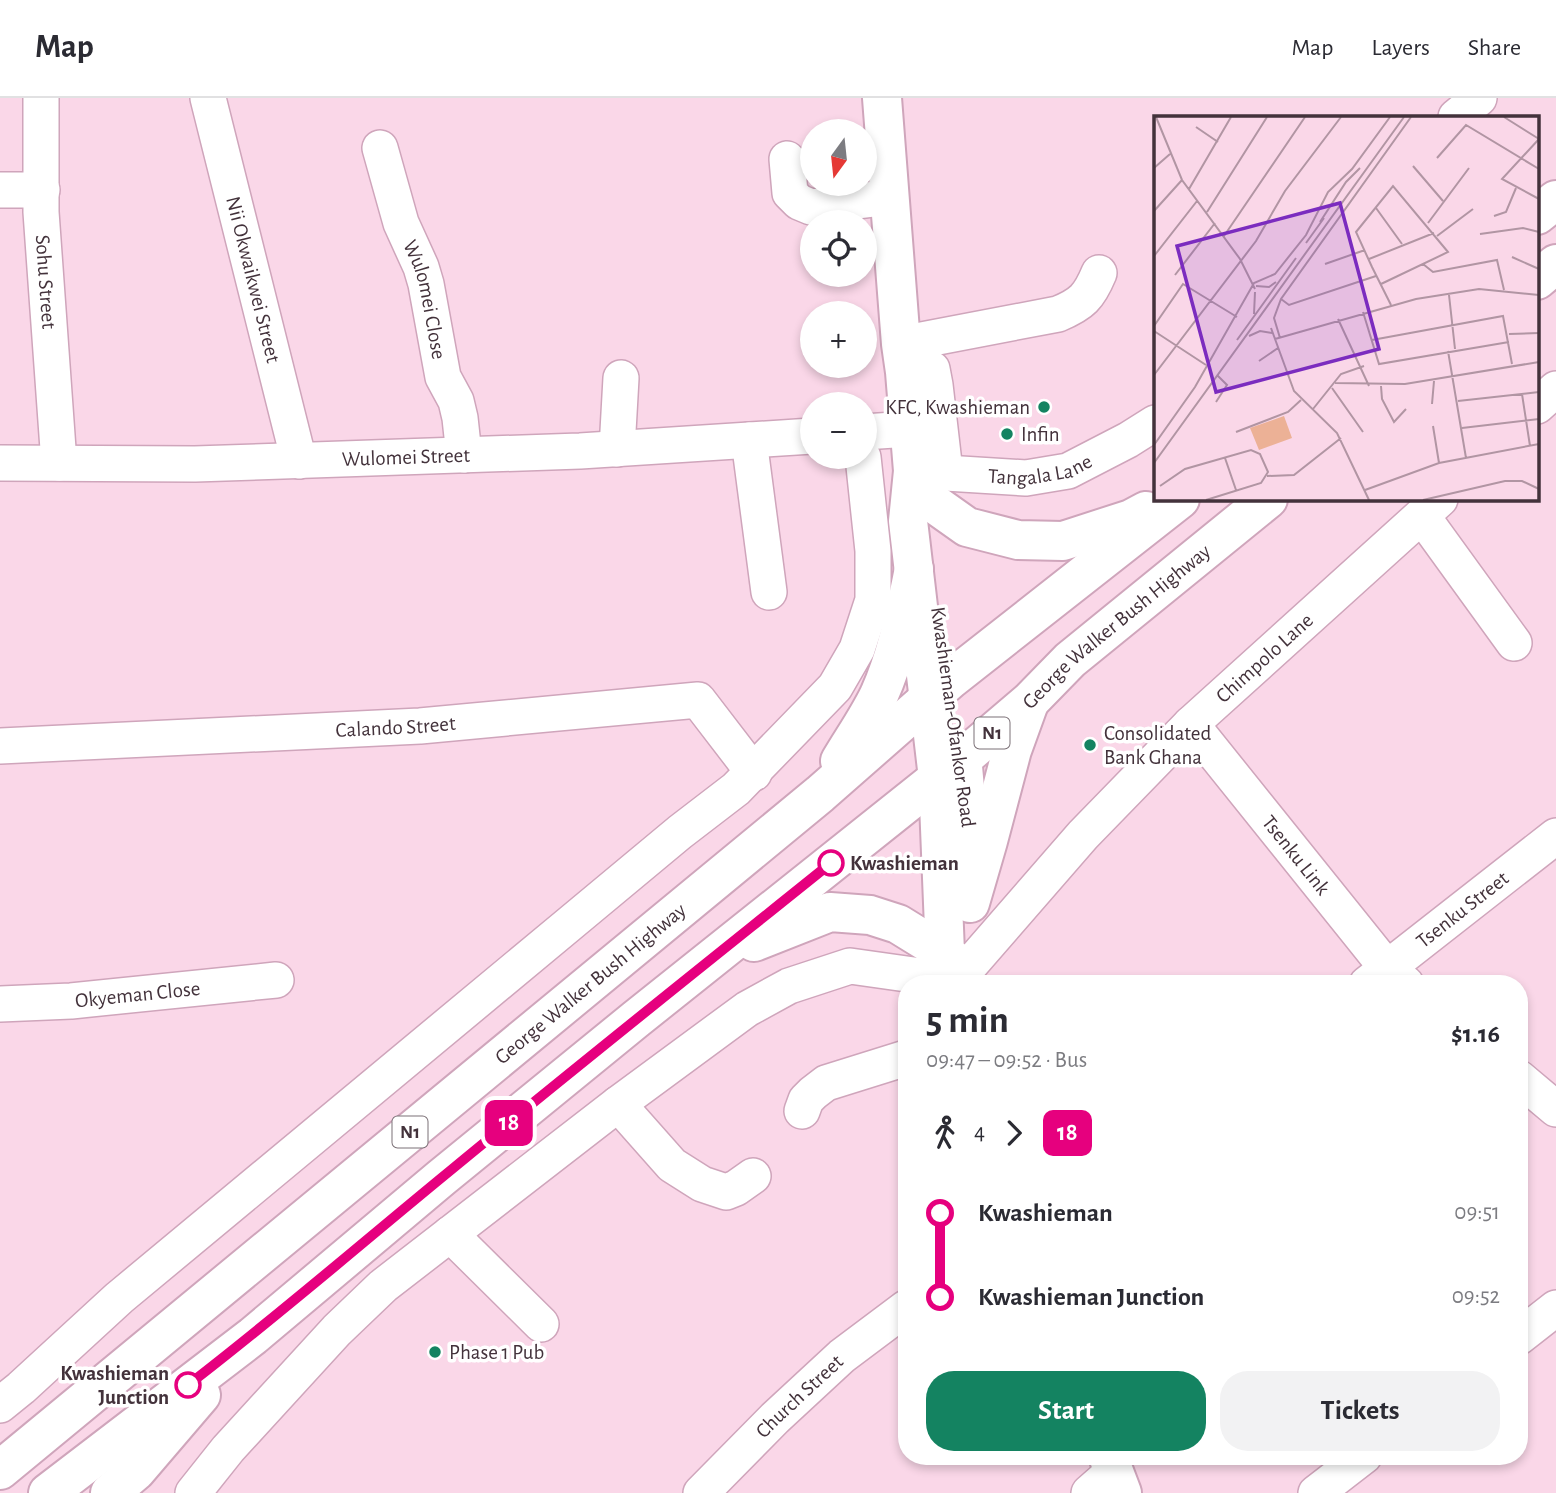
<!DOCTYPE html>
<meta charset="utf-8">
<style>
body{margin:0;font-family:"Alegreya Sans",sans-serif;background:#f2f2f3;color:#2b2b33;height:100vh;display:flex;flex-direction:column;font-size:26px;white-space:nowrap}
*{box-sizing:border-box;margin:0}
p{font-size:23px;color:#7c7c81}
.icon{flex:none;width:38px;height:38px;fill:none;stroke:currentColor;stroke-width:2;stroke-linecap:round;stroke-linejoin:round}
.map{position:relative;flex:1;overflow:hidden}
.sheet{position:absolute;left:898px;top:877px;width:630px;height:490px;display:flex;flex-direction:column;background:#fff;border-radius:28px;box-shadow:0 4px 10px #0003}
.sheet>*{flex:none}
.badge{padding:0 14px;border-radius:10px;font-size:24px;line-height:46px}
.needle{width:46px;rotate:195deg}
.fabs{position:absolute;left:800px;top:21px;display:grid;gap:14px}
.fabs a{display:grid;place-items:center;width:77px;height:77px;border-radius:50%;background:#fff;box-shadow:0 4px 10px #0003;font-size:35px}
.map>.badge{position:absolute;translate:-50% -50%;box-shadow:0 0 0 4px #fff}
.legs{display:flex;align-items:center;gap:10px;height:77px;padding:0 28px;font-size:23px}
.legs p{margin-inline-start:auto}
.head{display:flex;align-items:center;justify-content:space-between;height:119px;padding:0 28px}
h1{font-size:38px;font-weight:600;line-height:52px}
.button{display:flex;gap:14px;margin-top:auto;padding:14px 28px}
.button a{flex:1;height:80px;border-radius:28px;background:#148361;color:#fff;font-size:28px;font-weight:600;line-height:80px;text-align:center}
.button a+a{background:#f2f2f3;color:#2b2b33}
ul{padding:0 28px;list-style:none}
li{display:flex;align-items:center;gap:24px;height:84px;font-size:26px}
li i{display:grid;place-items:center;width:10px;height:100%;margin:0 9px;background:currentColor}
li i::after{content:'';width:18px;height:18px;margin:-9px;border:5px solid;border-radius:50%;background:#fff}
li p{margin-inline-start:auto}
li:first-child i{background:linear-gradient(#0000 50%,currentColor 0)}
li:last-child i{background:linear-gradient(currentColor 50%,#0000 0)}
header{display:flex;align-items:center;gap:42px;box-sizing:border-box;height:98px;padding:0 35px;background:#fff;border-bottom:2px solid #e1e1e2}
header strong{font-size:33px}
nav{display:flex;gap:38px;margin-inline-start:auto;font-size:24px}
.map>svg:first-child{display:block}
</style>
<header>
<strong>Map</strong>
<nav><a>Map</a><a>Layers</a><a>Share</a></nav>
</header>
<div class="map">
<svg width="1556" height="1395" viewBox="0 0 1556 1395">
<rect width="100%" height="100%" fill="#fad7e8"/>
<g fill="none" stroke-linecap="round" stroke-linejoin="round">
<g stroke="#cfa5bb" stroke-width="38">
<g id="minor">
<path id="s1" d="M 41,0 L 41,114 L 59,365"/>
<path id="s2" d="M 208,0 L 299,363"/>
<path d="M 1456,19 L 1479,0"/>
<path id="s3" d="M 380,50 L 401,125 L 421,169 L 426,186 L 443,279 L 456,303 L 460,320 L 464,357"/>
<path d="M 787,61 L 790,95 L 799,104 L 811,109 L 890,99"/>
<path d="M 0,92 L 42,92"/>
<path d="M 901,246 L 1058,216 C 1082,206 1089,199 1099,175"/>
<path d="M 905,274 L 932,271 L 935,287 L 945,374"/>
<path d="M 1537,308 L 1556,291"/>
<path d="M 864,334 L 909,331"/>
<path d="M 749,342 L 769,494"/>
<path d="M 617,351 L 621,280"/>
<path id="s4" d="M 0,365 L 195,366 L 580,353 L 812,338"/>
<path id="s5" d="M 913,373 L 1026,380 L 1068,373 L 1128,342 L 1155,325"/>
<path d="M 1422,418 L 1514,545"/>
<path id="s6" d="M 1191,626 L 1387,870 L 1406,886"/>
<path id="s7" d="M 0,648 L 420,628 L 698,602 L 754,675"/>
<path id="s8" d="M 1367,886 L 1556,738"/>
<path id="s9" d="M 0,906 L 71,903 L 276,882"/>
<path d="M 1519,980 L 1556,1011"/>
<path d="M 618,1006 L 672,1067 L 702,1086 L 726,1094 L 736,1090 L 753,1078"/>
<path d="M 802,1013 L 806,1002 L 813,995 L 826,985 L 906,960"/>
<path d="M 450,1136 L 541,1226"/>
<path d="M 1519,1239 L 1556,1210"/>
<path d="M 0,1307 L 21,1290 L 119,1200 L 567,828 L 680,734 L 736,691 L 835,589 L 857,551 L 873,502 L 873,453 L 863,359"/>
<path id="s10" d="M 193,1395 L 228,1351 L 337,1232 L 383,1188 L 618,1006 L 747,911 L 789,888 L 850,868 L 956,883 L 1083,737 L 1191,626 L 1440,401"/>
<path id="s11" d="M 701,1395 L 775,1320 L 842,1258 L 906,1210"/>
<path d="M 1089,1395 L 1114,1373"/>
<path d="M 1316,1395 L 1364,1358"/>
</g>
</g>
<g stroke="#cfa5bb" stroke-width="42">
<g id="major">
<path d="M 882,0 L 901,246 L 905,274 L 913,373 L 908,423 L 938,680 L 945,855 L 955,863"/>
<path d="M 962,658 L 971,755 L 970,790"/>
<path d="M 1108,1358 L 1122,1395"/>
</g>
</g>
<g stroke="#cfa5bb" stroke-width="42">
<g id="highway">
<path d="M 1537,117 L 1556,102"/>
<path d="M 1537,182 L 1556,166"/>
<path d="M 919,395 L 967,429 L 1018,442 L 1063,443 L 1131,421 L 1146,413"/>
<path d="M 840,663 C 853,641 868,620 879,597 C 897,557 905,514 914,471"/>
<path d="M 970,805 L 988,743 L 1012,652 L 1029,605"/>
<path d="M 754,844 L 830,814 L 870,817 L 898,826 L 945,855"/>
<path id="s12" d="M 0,1372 L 820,696 L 951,581 L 1180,401"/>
<path id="s13" d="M 48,1395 L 253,1238 L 441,1080 L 636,921 L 962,661 L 1030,603 L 1070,562 L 1268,401"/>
<path d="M 110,1395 L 136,1373 L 201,1297"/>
</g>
</g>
<use href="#minor" stroke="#fff" stroke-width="35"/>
<use href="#major" stroke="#fff" stroke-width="38"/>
<use href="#highway" stroke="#fff" stroke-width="38"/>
</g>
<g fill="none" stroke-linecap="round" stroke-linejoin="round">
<g stroke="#fff" stroke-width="16">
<path id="line-1" d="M 188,1287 C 278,1218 363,1144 451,1072 C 577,968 704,867 831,765"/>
</g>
<use href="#line-1" stroke="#e6007e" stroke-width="10"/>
</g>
<g fill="#148361" stroke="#fff" stroke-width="2.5">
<circle cx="1044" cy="309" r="7"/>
<circle cx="1007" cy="336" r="7"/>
<circle cx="1090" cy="647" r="7"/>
<circle cx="435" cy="1254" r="7"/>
</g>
<g fill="#fff" stroke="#e6007e" stroke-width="3.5">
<circle cx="831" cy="765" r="12"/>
<circle cx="188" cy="1287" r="12"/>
</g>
<g text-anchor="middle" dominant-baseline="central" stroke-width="7" stroke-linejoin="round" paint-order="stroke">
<g fill="#fff" stroke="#7b7076" stroke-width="2">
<rect x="974.5" y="619.5" width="35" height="31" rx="5"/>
<rect x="392.5" y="1018.5" width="35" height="31" rx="5"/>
</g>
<g font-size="19" font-weight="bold" fill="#43323b">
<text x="992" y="635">N1</text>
<text x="410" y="1034">N1</text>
</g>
<g font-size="21" fill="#43323b" stroke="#fff">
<text stroke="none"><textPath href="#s2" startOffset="187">Nii Okwaikwei Street</textPath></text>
<text stroke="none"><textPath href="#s1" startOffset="184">Sohu Street</textPath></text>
<text stroke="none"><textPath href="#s3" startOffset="159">Wulomei Close</textPath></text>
<text stroke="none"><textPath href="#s4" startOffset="406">Wulomei Street</textPath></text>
<text stroke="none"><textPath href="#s5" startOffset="128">Tangala Lane</textPath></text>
<text stroke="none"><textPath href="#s13" startOffset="1376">George Walker Bush Highway</textPath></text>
<text stroke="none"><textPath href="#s10" startOffset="1405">Chimpolo Lane</textPath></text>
<text transform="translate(953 619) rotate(82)">Kwashieman-Ofankor Road</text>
<text stroke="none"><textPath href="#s7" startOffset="396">Calando Street</textPath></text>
<text stroke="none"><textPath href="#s6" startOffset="168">Tsenku Link</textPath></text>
<text stroke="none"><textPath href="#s8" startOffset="121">Tsenku Street</textPath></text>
<text stroke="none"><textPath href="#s12" startOffset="765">George Walker Bush Highway</textPath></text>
<text stroke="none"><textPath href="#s9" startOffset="138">Okyeman Close</textPath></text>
<text stroke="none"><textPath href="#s11" startOffset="138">Church Street</textPath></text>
</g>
<g font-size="21" fill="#43323b" stroke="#fff" text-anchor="start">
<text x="1030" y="309" text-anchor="end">KFC, Kwashieman</text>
<text x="1021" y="336">Infin</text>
<text x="1104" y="635">Consolidated<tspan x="1104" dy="24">Bank Ghana</tspan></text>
<text x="449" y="1254">Phase 1 Pub</text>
</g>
<g font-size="21" font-weight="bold" fill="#43323b" stroke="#fff" text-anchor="start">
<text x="850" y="765">Kwashieman</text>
<text x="169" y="1275" text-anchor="end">Kwashieman<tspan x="169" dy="24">Junction</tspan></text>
</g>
</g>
<g transform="translate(1154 18)">
<rect width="385" height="385" fill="#fad7e8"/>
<path d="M 130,300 L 138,322 L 105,334 L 96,312 Z" fill="#ecb196"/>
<path fill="none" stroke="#b195a3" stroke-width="2" d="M 2,1 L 28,64 L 86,143 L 101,173M 350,1 L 385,23M 42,11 L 64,26M 385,23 L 348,63 L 385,83M 283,42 L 312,9 L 385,53M 259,50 L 289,85M 0,52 L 16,38M 35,73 L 77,1M 222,92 L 248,128M 0,95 L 28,64M 53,96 L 113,1M 340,100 L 352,96 L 362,72M 166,106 L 192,66 L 206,52M 274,107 L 315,52M 326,118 L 369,112 L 385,116M 70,120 L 151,1M 283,120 L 319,93M 152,127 L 170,102M 0,140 L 43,85M 358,141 L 385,153M 215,143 L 280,117M 171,148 L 211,134M 269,148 L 279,156 L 343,144 L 350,174M 21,159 L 61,107M 227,168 L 294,136 L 239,70 L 202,116 L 218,151 L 237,189M 102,170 L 115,171 L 122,166M 295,179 L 301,233M 127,183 L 135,189 L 222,160M 209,196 L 225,248 L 355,226M 100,198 L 101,176M 184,203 L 215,270M 0,210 L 29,168 L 83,201M 117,212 L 140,275 L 183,317 L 215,384M 0,215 L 52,249M 355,218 L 385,217M 95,220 L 106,215 L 118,217M 126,222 L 120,202 L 127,183 L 257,1M 121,223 L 262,183 L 325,173 L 385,179M 83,224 L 142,142M 218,224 L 349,200 L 358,248M 294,235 L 312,342M 105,245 L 124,232M 0,259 L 102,125 L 131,75 L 187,1M 181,267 L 251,268 L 385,246M 227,270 L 228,283 L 240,306 L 252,293M 178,272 L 209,316M 368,278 L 376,330M 304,285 L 385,276M 62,286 L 73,269 L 64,260M 278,288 L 280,265M 159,293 L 187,258 L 210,250M 279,310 L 285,347M 308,312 L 385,303M 82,316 L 134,296 L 147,284M 0,329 L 41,271 L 100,167 L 121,158 L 152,119 L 174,76 L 198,53 L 236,1M 71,342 L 82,374M 0,347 L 250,1M 113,360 L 140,359 L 187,322M 6,370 L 31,353 L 97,334 L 106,338 L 114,356 L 107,367 L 52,384M 211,374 L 285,347 L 385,328M 269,384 L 351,365 L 368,365 L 385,373"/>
<path fill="#7b2cbf" fill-opacity="0.15" stroke="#7b2cbf" stroke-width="3.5" d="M 186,87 L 225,233 L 62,276 L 23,130 Z"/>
<rect width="385" height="385" fill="none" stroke="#43323b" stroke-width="3.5"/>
</g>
</svg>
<div class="fabs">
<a><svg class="needle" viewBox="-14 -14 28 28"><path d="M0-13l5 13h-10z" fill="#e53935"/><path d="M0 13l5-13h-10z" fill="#7c7c81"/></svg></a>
<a><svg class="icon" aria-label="locate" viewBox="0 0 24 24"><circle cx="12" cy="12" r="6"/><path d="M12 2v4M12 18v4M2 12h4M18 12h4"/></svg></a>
<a>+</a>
<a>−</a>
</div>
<b class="badge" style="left:509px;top:1025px;background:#e6007e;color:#fff">18</b>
<section class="sheet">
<div class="head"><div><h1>5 min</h1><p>09:47 – 09:52 · Bus</p></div><b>$1.16</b></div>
<div class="legs"><svg class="icon" aria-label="walk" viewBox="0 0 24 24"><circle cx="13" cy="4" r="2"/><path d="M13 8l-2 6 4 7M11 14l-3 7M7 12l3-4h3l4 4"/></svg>4<svg class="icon" aria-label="forward" viewBox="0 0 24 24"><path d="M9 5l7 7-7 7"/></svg><b class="badge" style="background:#e6007e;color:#fff">18</b></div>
<ul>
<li><i style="color:#e6007e"></i><b>Kwashieman</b><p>09:51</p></li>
<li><i style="color:#e6007e"></i><b>Kwashieman Junction</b><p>09:52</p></li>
</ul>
<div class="button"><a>Start</a><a>Tickets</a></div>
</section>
</div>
